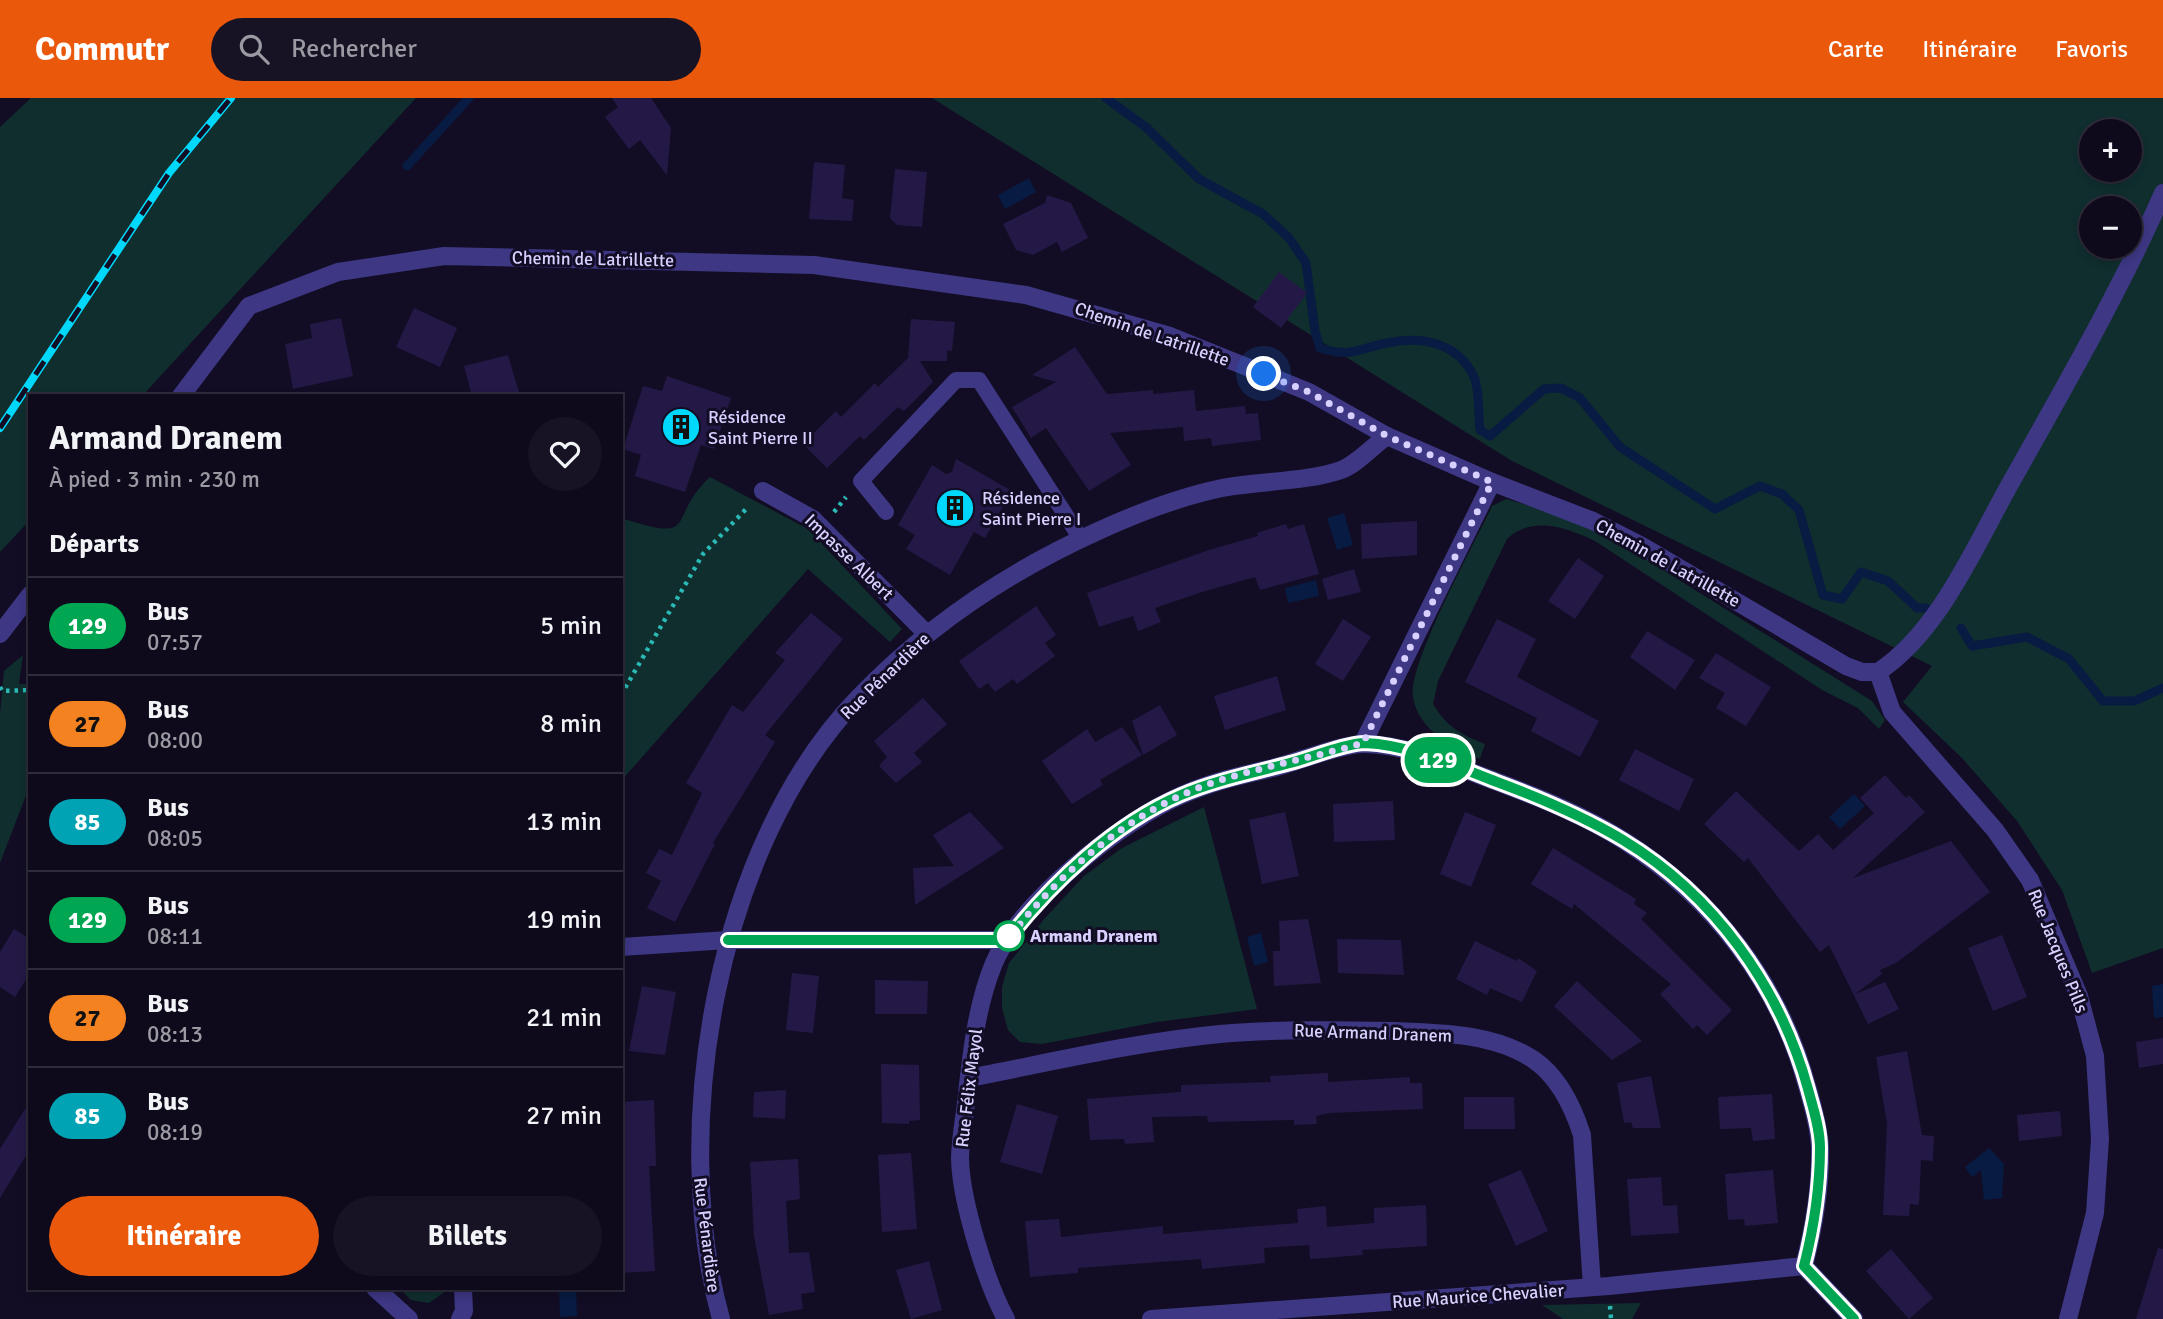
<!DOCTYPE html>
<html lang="fr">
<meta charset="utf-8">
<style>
body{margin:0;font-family:Signika,sans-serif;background:#171324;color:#f1f3f6;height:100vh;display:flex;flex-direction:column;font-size:26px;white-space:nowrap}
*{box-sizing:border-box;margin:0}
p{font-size:23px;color:#9b9aa3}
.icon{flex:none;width:38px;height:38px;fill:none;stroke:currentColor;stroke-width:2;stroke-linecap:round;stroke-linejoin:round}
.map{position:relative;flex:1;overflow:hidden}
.drawer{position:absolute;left:28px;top:296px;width:595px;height:896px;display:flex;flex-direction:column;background:#0e0a1b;border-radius:0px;box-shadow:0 4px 10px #0003,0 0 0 2px #2e2b3a}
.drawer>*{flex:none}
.badge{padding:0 14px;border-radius:23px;font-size:24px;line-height:46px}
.buttons{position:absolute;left:2079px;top:21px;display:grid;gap:14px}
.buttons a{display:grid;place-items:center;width:63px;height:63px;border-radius:50%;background:#0e0a1b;box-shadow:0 4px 10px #0003,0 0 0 2px #2e2b3a;font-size:35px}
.you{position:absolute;width:35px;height:35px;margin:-18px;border:5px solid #fff;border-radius:50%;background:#1a73e8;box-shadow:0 0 0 10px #1a73e833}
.map>.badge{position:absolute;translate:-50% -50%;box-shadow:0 0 0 4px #fff}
h2{padding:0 21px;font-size:26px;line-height:63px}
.round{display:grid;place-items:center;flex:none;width:74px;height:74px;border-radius:37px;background:#171324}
.headline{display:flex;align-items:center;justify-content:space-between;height:119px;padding:0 21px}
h1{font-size:33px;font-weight:700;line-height:52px}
.button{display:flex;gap:14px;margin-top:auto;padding:14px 21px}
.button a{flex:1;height:80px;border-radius:42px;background:#ea580c;color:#fff;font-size:28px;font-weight:700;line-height:80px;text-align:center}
.button a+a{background:#171324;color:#f1f3f6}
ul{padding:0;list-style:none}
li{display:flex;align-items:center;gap:21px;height:98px;padding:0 21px;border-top:2px solid #2e2b3a}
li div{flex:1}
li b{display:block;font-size:26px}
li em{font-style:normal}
li .badge{min-width:77px;font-weight:700;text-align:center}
header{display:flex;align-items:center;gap:42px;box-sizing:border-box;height:98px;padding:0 35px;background:#ea580c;color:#fff}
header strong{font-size:33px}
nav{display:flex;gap:38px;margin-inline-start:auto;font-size:24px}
.search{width:490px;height:63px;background:#171324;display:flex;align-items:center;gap:18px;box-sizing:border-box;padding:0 24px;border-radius:38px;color:#9b9aa3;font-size:26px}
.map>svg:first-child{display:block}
</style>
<header>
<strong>Commutr</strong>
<div class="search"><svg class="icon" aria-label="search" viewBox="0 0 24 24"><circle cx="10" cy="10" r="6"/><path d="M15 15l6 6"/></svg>Rechercher</div>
<nav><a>Carte</a><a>Itinéraire</a><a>Favoris</a></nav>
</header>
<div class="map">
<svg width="2163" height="1221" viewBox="0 0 2163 1221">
<rect width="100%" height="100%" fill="#120d24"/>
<g fill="#102e2e" fill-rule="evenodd">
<path d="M 31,0 L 416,0 L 143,297 L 30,298 L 30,422 L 0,454 L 0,29 Z"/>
<path d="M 932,0 L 2163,0 L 2163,850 L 2092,875 L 2062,792 L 2017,723 L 1962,660 L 1903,604 L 1932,568 L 1512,363 ZM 2091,33 L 2130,33 L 2130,72 L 2091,72 ZM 2091,110 L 2130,110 L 2130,149 L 2091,149 Z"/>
<path d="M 710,379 L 808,431 L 902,531 L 890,544 L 808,471 L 621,683 L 621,420 C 702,446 665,421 710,379 Z"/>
<path d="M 1506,401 L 1568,419 L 1636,455 L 1872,603 L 1885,622 L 1879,631 L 1858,610 L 1822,592 L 1595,443 C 1567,430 1533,417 1507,441 L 1438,583 L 1433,606 C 1447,629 1460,636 1485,646 L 1480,661 C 1452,651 1418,631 1413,599 C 1408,565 1475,445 1492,408 Z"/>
<path d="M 23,557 L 19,586 L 30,586 L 30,687 L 0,765 L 0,616 L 4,573 Z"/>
<path d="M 1204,709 L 1257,911 L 1157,924 L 1042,946 L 1020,944 L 1008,932 L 1002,910 L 1002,889 L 1009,865 L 1045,820 L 1084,778 L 1122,750 Z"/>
<path d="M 399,1190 L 447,1190 L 447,1192 L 429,1205 L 411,1202 Z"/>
<path d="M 1641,1205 L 1632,1221 L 1563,1221 L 1542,1207 Z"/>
</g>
<g fill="#081b42">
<path d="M 1029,80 L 1036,94 L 1005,111 L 998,97 Z"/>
<path d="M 1344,415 L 1353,447 L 1337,452 L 1327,420 Z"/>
<path d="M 1316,482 L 1319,498 L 1288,505 L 1285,490 Z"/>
<path d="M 1854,696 L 1865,708 L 1840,731 L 1829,719 Z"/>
<path d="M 1261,835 L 1268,864 L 1254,868 L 1247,839 Z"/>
<path d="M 2163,886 L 2163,919 L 2154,920 L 2152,888 Z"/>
<path d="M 1989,1050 L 2004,1066 L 2002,1100 L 1984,1102 L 1981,1072 L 1972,1079 L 1965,1069 Z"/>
<path d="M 559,1190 L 576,1190 L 577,1218 L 560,1219 Z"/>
</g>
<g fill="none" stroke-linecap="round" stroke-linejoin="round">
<g stroke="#081b42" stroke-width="9">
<path d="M 1106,0 L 1147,30 L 1199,81 L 1263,116 L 1289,140 L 1306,165 L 1315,233 L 1320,250 C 1353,260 1356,251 1387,245 C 1421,238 1458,244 1474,279 C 1480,293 1478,317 1480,332 L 1490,338 L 1544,291 L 1561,290 L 1580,300 L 1620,349 L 1715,411 L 1760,388 L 1782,396 L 1799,412 L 1823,497 L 1842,501 L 1861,474 L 1888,483 L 1917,510 L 1926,510"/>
<path d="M 407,68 L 469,0"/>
<path d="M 1961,530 L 1972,548 L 2027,539 L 2069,561 L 2103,603 L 2134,603 L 2163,590"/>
</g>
</g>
<g fill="#241946">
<path d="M 612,0 L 651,0 L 671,30 L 667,77 L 640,42 L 629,51 L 605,19 L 618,9 Z"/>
<path d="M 814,64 L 845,67 L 842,100 L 854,102 L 852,123 L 809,121 Z"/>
<path d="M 895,71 L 927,74 L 922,129 L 897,127 L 890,120 Z"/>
<path d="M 1047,97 L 1071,105 L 1088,140 L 1062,154 L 1057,144 L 1033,157 L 1016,152 L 1003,126 L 1045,105 Z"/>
<path d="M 1279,174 L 1307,195 L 1281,230 L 1253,209 Z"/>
<path d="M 414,210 L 457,230 L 440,269 L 396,249 Z"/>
<path d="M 341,220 L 353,278 L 293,291 L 285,246 L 312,240 L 310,226 Z"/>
<path d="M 911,221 L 955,224 L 952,253 L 947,252 L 947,263 L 920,263 L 933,284 L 904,313 L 898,309 L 864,342 L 860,338 L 827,370 L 803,346 L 836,313 L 841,319 L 875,285 L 878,289 L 908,260 Z"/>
<path d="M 1075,249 L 1107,296 L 1153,292 L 1153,296 L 1194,292 L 1196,313 L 1245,308 L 1246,316 L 1258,315 L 1261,342 L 1212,348 L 1211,340 L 1184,343 L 1183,329 L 1110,335 L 1131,367 L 1089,393 L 1046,330 L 1031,340 L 1012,309 L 1056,284 L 1032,277 Z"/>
<path d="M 508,257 L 520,298 L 472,298 L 464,268 Z"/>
<path d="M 667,278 L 731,300 L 714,351 L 701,347 L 685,394 L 635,378 L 641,357 L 623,351 L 643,288 L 662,293 Z"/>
<path d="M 956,361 L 1012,393 L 985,440 L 974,434 L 950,477 L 906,451 L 915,437 L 898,427 L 932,367 L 946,376 L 952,374 Z"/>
<path d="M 1417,423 L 1417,457 L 1362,461 L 1361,426 Z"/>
<path d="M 1286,426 L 1288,431 L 1304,426 L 1319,476 L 1260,492 L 1255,479 L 1202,494 L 1155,510 L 1161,524 L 1138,533 L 1133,518 L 1099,529 L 1087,495 L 1212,451 L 1258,438 L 1257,435 Z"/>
<path d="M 1578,460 L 1604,478 L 1575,521 L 1548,503 Z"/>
<path d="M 1354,471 L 1361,494 L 1328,502 L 1322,481 Z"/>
<path d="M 1036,508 L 1056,537 L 1045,545 L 1055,558 L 1017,586 L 1013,581 L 995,594 L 988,585 L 979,591 L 959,563 Z"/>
<path d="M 811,515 L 843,541 L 765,637 L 775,644 L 713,745 L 715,746 L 675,824 L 647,810 L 661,783 L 646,775 L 659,751 L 672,757 L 702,695 L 686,685 L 732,607 L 743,614 L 785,562 L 775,555 Z"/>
<path d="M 1343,521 L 1371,539 L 1343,583 L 1315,566 Z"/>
<path d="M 1497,521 L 1536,541 L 1517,579 L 1599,623 L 1580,659 L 1531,633 L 1537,620 L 1465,584 Z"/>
<path d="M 1647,533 L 1695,562 L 1675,592 L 1630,559 Z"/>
<path d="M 1716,555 L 1771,589 L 1746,628 L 1716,610 L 1725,595 L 1699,580 Z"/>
<path d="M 1277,578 L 1286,612 L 1225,632 L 1214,598 Z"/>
<path d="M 923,600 L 947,626 L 914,655 L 922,664 L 896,685 L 879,668 L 887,659 L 874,643 Z"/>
<path d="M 1160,607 L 1177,637 L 1143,657 L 1132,623 Z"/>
<path d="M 1122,629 L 1142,657 L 1100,682 L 1103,687 L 1072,706 L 1042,663 L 1087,631 L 1095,644 Z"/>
<path d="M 1635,651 L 1694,681 L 1679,713 L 1619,682 Z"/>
<path d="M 1885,677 L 1906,700 L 1909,697 L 1925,714 L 1853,780 L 1951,743 L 1990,794 L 1896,865 L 1880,872 L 1882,876 L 1855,896 L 1885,884 L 1899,911 L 1868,926 L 1829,847 L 1820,854 L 1748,760 L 1744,764 L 1704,726 L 1736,693 L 1799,753 L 1818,736 L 1833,752 L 1874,715 L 1860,700 Z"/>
<path d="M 1393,703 L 1395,742 L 1334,744 L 1333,706 Z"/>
<path d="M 970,714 L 1004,750 L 915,807 L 913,770 L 954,768 L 933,737 Z"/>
<path d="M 1285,714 L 1299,778 L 1262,786 L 1249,722 Z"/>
<path d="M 1465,714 L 1496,727 L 1471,789 L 1440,776 Z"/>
<path d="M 1553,750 L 1636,801 L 1634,806 L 1647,815 L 1641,821 L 1732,912 L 1707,937 L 1697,927 L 1693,931 L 1660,896 L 1671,886 L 1574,806 L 1572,811 L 1531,786 Z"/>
<path d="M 1308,821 L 1321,885 L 1274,888 L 1273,853 L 1280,853 L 1279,823 Z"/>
<path d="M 14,831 L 30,841 L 30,875 L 15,899 L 0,889 L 0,854 Z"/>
<path d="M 2002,837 L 2027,899 L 1993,913 L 1968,850 Z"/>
<path d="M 1337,841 L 1401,842 L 1404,877 L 1338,875 Z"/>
<path d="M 1475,843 L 1517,863 L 1518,860 L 1537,873 L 1522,904 L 1490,890 L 1487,897 L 1456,881 Z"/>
<path d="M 792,875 L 819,878 L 813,935 L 786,932 Z"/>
<path d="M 875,882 L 928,883 L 927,916 L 875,916 Z"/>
<path d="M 1577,883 L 1642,943 L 1612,962 L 1554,908 Z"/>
<path d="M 642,888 L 676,894 L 665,957 L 629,953 Z"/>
<path d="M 2163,940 L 2163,966 L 2139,970 L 2136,944 Z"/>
<path d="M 1907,953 L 1922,1037 L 1934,1038 L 1933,1063 L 1921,1062 L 1919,1107 L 1910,1106 L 1909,1118 L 1883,1117 L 1887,1026 L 1876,959 Z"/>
<path d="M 881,966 L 919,967 L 920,1022 L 909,1023 L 909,1026 L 882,1025 Z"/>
<path d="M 1328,975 L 1328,984 L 1410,979 L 1410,985 L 1422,985 L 1423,1011 L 1330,1015 L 1316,1018 L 1317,1026 L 1294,1027 L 1294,1022 L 1208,1024 L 1207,1018 L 1152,1019 L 1154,1044 L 1125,1046 L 1124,1041 L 1090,1042 L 1087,1001 L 1181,994 L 1181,987 L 1271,984 L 1270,978 Z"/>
<path d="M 1651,978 L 1661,1030 L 1633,1030 L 1631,1024 L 1624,1025 L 1617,985 Z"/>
<path d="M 786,992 L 785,1021 L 753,1019 L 754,994 Z"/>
<path d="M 1772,996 L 1775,1041 L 1753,1043 L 1751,1030 L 1720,1031 L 1718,999 Z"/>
<path d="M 1464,999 L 1514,999 L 1515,1031 L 1464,1031 Z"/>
<path d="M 654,1002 L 656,1068 L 649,1068 L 655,1173 L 621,1175 L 621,1004 Z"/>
<path d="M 30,1003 L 30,1051 L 0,1100 L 0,1051 Z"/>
<path d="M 1017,1006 L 1058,1018 L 1042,1076 L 1000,1064 Z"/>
<path d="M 2060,1013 L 2062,1038 L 2019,1043 L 2017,1017 Z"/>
<path d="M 911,1055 L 917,1131 L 882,1134 L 878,1057 Z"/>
<path d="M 798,1061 L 800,1101 L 786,1103 L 789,1155 L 809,1154 L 815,1194 L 801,1196 L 803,1211 L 769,1217 L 754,1138 L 750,1064 Z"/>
<path d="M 1521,1072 L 1548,1133 L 1516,1148 L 1488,1086 Z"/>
<path d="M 1773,1072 L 1778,1125 L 1745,1128 L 1744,1121 L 1728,1122 L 1725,1076 Z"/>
<path d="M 1661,1079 L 1663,1108 L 1677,1107 L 1679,1135 L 1631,1138 L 1627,1081 Z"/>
<path d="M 1426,1107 L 1427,1148 L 1362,1152 L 1363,1157 L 1310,1161 L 1309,1147 L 1264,1150 L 1265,1165 L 1202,1171 L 1201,1161 L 1078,1170 L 1078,1175 L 1030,1179 L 1025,1123 L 1059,1121 L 1061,1139 L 1163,1128 L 1163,1136 L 1298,1125 L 1297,1111 L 1326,1108 L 1327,1129 L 1374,1125 L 1374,1110 Z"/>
<path d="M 2158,1150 L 2163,1151 L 2163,1221 L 2136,1221 Z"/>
<path d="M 1891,1151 L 1933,1200 L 1909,1221 L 1866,1173 Z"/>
<path d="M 929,1163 L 942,1212 L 911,1221 L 896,1172 Z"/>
</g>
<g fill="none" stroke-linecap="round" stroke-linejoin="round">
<g stroke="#2bb9b6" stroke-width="4.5" stroke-dasharray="3.5 5" stroke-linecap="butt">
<path d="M 834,414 L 846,399"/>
<path d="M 0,589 L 2,593 L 30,592"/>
<path d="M 621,597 L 703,456 L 748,409"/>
<path d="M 1610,1208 L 1611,1221"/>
</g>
<path stroke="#3d3784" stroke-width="16" d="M 886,414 L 861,383 L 956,282 L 979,282 L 1081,441"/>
<g stroke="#3d3784" stroke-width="18">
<path d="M 181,298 L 249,208 L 338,174 L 444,158 L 814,167 L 1026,197 L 1170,238 L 1309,294 L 1387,338 L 1492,384 L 1593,423 L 1642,448 L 1846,568 L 1862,574 L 1878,574 L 1892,614 L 1995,732 L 2030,782 L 2079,898 L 2095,958 L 2100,1041 L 2095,1115 L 2068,1221"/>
<path d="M 763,393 L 813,421 L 927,536"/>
<path d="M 0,536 L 30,497"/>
<path d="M 1363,645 L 1492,384"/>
<path d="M 621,849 L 728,842 L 1007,842"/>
<path d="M 969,980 C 1052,964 1136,944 1220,936 C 1278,931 1337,932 1395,933 C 1440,935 1495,935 1534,962 C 1559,979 1573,1009 1582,1037 L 1592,1189"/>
<path d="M 1804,1168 L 1854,1221"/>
<path d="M 375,1190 L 409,1221"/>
<path d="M 460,1221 L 464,1213 L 463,1190"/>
<path d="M 721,1221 C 668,1030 717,746 858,600 C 925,530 1008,474 1096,434 C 1135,416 1179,399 1222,390 C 1258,383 1307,384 1341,372 C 1357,366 1373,348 1387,338"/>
<path d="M 1006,1221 C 986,1184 961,1103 960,1061 C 960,1043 964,1023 966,1005 C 971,959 976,908 994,865 C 1020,804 1121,723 1182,697 C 1211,684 1242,677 1273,670 C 1297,664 1344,645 1366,646 C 1410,647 1454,668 1495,683 C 1540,700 1586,718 1626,744 C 1714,801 1780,887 1807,988 C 1813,1008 1819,1029 1820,1050 C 1821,1091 1814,1129 1804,1168"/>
<path d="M 1151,1221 L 1609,1188 L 1804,1168"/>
</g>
<path stroke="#3d3784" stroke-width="18" d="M 1878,574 C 1941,533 1977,443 2014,379 C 2066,286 2120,193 2163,95"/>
<g stroke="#00d8fb" stroke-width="8">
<path id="rail" d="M 0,330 L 169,75 L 231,0"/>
</g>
<use href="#rail" stroke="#120d24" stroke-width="5" stroke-dasharray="16" stroke-linecap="butt"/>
</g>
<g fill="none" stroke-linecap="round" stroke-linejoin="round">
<g stroke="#fff" stroke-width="16">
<path id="line" d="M 728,842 L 1007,842 C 1052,785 1113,726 1181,697 C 1216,682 1253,675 1290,665 C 1310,660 1346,645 1365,645 C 1411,647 1455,668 1497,684 C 1540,700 1583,718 1623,742 C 1714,797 1780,889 1808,991 C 1813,1010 1820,1030 1820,1050 C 1820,1091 1814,1129 1804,1168 L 1854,1221"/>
</g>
<use href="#line" stroke="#00a651" stroke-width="10"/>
<path stroke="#d8d0ff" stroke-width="7" stroke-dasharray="0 12.6" d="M 1009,838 L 1007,842 C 1061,773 1133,710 1218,683 C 1265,668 1315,659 1363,645 L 1492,384 L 1387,338 L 1309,294 L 1264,276"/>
</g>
<defs>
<g id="building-disc" transform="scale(2.0125)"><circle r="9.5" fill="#00d8fb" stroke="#120d24"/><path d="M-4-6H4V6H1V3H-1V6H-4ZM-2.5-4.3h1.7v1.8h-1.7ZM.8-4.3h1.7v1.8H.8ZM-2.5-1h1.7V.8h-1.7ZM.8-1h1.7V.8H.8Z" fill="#111"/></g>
</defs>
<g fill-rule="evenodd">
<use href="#building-disc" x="681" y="329"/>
<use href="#building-disc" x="955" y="410"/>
</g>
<circle fill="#fff" stroke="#00a651" stroke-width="3.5" cx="1009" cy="838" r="14"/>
<g text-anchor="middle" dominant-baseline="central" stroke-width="6" stroke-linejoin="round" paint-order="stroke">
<g font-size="18" fill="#d8d0ff" stroke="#120d24">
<text transform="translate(593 161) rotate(1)">Chemin de Latrillette</text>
<text transform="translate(1152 236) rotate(19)">Chemin de Latrillette</text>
<text transform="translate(849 459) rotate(44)">Impasse Albert</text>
<text transform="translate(1668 465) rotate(29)">Chemin de Latrillette</text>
<text transform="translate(885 578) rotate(-44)">Rue Pénardière</text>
<text transform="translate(2058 853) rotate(68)">Rue Jacques Pills</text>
<text transform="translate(1373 935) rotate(2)">Rue Armand Dranem</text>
<text transform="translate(969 990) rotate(-83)">Rue Félix Mayol</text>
<text transform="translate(707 1137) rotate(83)">Rue Pénardière</text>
<text transform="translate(1478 1198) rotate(-4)">Rue Maurice Chevalier</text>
</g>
<g font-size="18" fill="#d8d0ff" stroke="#120d24" text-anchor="start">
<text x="708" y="319">Résidence<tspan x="708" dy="21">Saint Pierre II</tspan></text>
<text x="982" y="400">Résidence<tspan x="982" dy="21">Saint Pierre I</tspan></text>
</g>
<g font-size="18" font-weight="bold" fill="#d8d0ff" stroke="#120d24" text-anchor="start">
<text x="1030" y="838">Armand Dranem</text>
</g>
</g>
</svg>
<div class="buttons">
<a>+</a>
<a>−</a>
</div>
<div class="you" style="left:1264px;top:276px"></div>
<b class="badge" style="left:1438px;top:662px;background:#00a651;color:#fff">129</b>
<section class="drawer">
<div class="headline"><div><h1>Armand Dranem</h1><p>À pied · 3 min · 230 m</p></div><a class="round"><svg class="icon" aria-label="heart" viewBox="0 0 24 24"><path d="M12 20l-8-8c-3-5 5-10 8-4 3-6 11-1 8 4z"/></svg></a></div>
<h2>Départs</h2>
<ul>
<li><span class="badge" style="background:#00a651;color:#fff">129</span><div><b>Bus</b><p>07:57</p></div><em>5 min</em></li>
<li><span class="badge" style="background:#f58220;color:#111">27</span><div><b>Bus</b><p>08:00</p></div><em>8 min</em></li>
<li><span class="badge" style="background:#00a3b4;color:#fff">85</span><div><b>Bus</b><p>08:05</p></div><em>13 min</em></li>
<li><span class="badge" style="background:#00a651;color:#fff">129</span><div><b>Bus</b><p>08:11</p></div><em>19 min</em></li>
<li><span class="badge" style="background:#f58220;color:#111">27</span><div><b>Bus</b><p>08:13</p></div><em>21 min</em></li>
<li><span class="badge" style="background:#00a3b4;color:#fff">85</span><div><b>Bus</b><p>08:19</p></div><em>27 min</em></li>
</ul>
<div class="button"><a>Itinéraire</a><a>Billets</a></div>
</section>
</div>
